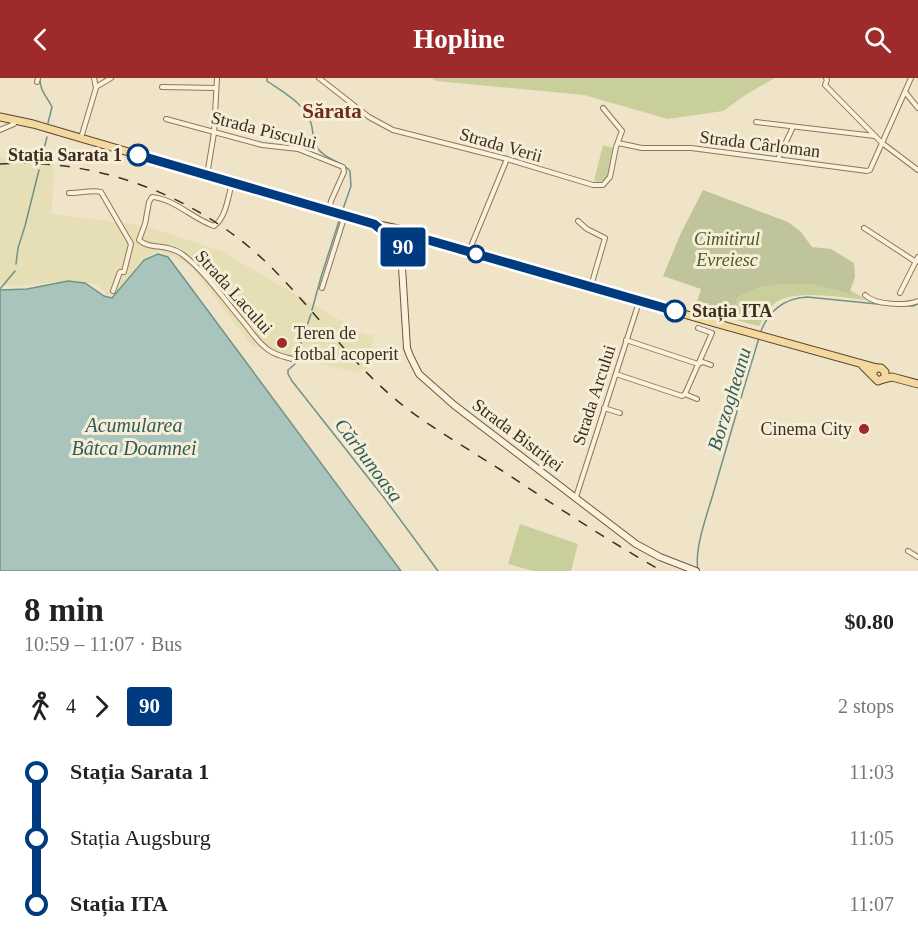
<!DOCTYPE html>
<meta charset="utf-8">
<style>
body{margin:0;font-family:Georgia,serif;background:#f2f2f2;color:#222;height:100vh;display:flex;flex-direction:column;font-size:22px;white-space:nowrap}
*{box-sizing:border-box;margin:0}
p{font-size:20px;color:#767676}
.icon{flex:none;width:33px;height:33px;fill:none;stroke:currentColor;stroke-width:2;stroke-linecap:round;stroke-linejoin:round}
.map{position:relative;height:493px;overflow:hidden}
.details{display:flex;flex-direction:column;background:#fff;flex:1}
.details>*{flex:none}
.badge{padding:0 12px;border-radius:4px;font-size:21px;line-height:39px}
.map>.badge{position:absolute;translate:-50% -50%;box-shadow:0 0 0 3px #fff}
.legs{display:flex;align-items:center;gap:9px;height:66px;padding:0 24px;font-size:20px}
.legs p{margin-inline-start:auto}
.head{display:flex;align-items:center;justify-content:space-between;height:102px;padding:0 24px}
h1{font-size:33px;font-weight:800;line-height:45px}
ul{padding:0 24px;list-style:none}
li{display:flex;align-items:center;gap:21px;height:66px;font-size:22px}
li i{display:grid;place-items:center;width:9px;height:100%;margin:0 8px;background:currentColor}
li i::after{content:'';width:15px;height:15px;margin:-8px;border:4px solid;border-radius:50%;background:#fff}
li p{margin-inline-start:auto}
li:first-child i{background:linear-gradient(#0000 50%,currentColor 0)}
li:last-child i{background:linear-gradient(currentColor 50%,#0000 0)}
header{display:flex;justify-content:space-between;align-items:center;height:78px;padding:0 24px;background:#9e2a2b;color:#fff;font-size:27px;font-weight:800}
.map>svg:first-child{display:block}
</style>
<header><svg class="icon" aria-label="back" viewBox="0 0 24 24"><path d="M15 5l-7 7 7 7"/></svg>Hopline<svg class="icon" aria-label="search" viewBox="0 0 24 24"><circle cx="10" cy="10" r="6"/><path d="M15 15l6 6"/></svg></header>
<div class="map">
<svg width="918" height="493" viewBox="0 0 918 493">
<rect width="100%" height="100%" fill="#f0e4c8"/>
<path fill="#e6deb5" d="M 54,75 L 52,136 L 144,148 L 219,172 L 364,256 L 374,257 L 367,291 L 353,294 L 252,268 L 189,186 L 159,173 L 141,182 L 115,217 L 107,217 L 96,206 L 70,203 L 14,208 L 0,206 L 0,80 Z"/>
<g fill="#c9cf9b">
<path d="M 431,0 L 775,0 L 747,16 L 723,33 L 668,41 L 584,17 L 436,3 Z"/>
<path d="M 603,67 L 613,70 L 608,100 L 600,104 L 594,103 Z"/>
<path d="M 788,206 L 818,207 L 848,216 L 850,212 L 867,222 C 843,220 795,210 775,225 C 768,231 763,240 759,248 L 731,241 L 738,219 L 760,209 Z"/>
<path d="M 520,446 L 578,466 L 571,493 L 533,493 L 508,486 Z"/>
</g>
<path fill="#bfc49a" d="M 703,112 L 788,144 L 801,154 L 812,169 L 831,171 L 854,185 L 855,199 L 849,216 L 817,207 L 788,206 L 760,209 L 738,219 L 731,241 L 695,231 L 701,211 L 663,198 L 681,155 Z"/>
<path fill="#a9c4bc" stroke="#6f938a" stroke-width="1.5" d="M 158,176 L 168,179 L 401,493 L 0,493 L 0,212 L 27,211 L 68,203 L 85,205 L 104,218 L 112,220 L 144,182 Z"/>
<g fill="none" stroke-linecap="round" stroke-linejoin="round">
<g stroke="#6f938a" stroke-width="1.5">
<path d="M 40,0 C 39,11 47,19 52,29 L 48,45"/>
<path d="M 267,0 L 267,3 C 284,15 304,25 311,45 C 314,55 312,64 319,72 C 327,82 341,83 350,93 L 351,108 L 343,131"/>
<path d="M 41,83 L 47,59"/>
<path d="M 16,186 L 18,170 L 25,148 L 39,92"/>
<path d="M 0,211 L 15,193"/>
<path d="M 898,228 L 913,228 L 918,226"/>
<path d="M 312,232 L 321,199 L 339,143"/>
<path d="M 760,256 C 767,234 784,220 807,219 L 887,227"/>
<path d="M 298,282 L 301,273 L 300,268 L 311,236"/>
<path d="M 295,286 L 288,292 L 288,296 L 292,303 L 385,421 L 438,493"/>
<path d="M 698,492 C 694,471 707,437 713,416 C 728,364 743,312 759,260"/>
</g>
<g stroke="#8d765c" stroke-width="6">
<g id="minor">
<path d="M 319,0 L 369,39 L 393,52 L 507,81 L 593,107 L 603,107 L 610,99 L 616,69 L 622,53 L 603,30"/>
<path d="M 826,0 L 827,2 L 825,7 L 882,65 L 918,92"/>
<path d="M 37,4 L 38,0"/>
<path d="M 96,9 L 111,0"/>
<path d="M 162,9 L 216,10"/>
<path d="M 905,14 L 918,30"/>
<path d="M 166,41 L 262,67 L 298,71 L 343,89 L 344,94 L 331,123 L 329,133"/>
<path d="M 756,44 L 875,58"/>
<path d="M 0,52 L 14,46 L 15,42"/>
<path d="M 81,60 L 96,10 L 94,0"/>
<path d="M 618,65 L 642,70 L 691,70 L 867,93 L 870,92 L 911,0"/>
<path d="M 778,81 L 793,49"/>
<path d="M 207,97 L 214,55 L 217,0"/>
<path d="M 232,105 C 228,119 226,140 214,148 C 193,141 175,121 152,119 L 149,124 L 145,146 L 139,162 C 150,172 166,165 182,176 C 205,193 226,224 245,246 C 253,256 259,266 270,273 C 276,277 285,279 292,281"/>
<path d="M 69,115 C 80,116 91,111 101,114 L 130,164"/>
<path d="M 578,143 L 587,151 L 605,160 L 591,208"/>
<path d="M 864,150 L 916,184"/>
<path d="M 469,173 L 507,81"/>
<path d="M 322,210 L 345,137"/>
<path d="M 113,213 L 120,194 L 124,194 L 131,166 L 130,164"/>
<path d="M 900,215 L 918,179"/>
<path d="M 865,217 C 875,227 905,228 918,223"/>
<path d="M 626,262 L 698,286 L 703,284 L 711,287"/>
<path d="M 616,296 L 682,318 L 685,316 L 697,321"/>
<path d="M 685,316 L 712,255 L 698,250"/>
<path d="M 604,330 L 620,335"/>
<path d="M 576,419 L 639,224"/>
<path d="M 908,473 L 918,479"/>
</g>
</g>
<g stroke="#6f573f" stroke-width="8">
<g id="secondary">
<path d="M 398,168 L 402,189 L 407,270 L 410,278 L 419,296 L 454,327 L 636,466 L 660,479 L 696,493"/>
<path d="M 403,183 L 406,168"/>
</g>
</g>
<g stroke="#5b4430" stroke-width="9">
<g id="primary">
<path d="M 0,39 L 33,46 L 374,146 L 403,152"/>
<circle cx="403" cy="161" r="8"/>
<path d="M 407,153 L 428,162 L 715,245 L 877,290"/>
<path d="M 863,288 L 878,303 L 883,301 L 885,299 L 885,294 L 881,290 L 877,290 L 873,293 L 873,298"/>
<path d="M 883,301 L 892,299 L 918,306"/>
</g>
</g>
<use href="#minor" stroke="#faf1dc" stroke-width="4"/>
<use href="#secondary" stroke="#faf1dc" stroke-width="6"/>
<use href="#primary" stroke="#f3d9a0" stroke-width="7"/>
<path stroke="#3d2e20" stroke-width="1.5" stroke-dasharray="10 10" stroke-linecap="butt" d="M 0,86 C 100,79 205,121 275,193 C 320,239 358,294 410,333 C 439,354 471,373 501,392 C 554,427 607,462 662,493"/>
</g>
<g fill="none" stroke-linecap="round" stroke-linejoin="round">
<g stroke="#fff" stroke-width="14">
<path id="line-1" d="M 138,77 L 374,146 L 389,158 L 400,169 L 406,168 L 411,164 L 428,162 L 675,233"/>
</g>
<use href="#line-1" stroke="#003b80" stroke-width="9"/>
</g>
<g fill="#fff" stroke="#003b80" stroke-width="3">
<circle cx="138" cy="77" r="10"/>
<circle cx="476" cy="176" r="8"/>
<circle cx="675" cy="233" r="10"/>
</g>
<g fill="#9e2a2b" stroke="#f7eed8" stroke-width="2">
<circle cx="282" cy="265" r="6"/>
<circle cx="864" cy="351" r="6"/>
</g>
<g text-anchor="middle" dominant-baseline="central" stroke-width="6" stroke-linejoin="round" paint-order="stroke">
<g font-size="18" fill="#3d2e20" stroke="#f7eed8">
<text transform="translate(264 52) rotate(14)">Strada Piscului</text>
<text transform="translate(760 66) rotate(7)">Strada Cârloman</text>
<text transform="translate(501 67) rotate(16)">Strada Verii</text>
<text transform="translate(234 214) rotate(48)">Strada Lacului</text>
<text transform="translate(594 317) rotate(-72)">Strada Arcului</text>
<text transform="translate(518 357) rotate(37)">Strada Bistriței</text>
</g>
<g font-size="18" font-weight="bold" fill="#3d2e20" stroke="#f7eed8" text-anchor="end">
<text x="122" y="77">Stația Sarata 1</text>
<text x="692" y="233" text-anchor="start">Stația ITA</text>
</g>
<g font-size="18" font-style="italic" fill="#4d5a26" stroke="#f7eed8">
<text x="727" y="161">Cimitirul<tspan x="727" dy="21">Evreiesc</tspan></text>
</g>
<g font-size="18" fill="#3d2e20" stroke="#f7eed8" text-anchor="start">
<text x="294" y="255">Teren de<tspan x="294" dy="21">fotbal acoperit</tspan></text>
<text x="852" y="351" text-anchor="end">Cinema City</text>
</g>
<g font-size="20" font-style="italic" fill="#2f5d5a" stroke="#f7eed8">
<text transform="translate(729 321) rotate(-73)">Borzogheanu</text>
<text x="134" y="347">Acumularea<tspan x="134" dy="23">Bâtca Doamnei</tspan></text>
<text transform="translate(369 382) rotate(53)">Cărbunoasa</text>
</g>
<g font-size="21" font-weight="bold" fill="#6b2e1e" stroke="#f7eed8">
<text x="332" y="33">Sărata</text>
</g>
</g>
</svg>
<b class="badge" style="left:403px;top:169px;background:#003b80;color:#fff">90</b>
</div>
<section class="details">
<div class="head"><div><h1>8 min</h1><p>10:59 – 11:07 · Bus</p></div><b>$0.80</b></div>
<div class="legs"><svg class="icon" aria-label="walk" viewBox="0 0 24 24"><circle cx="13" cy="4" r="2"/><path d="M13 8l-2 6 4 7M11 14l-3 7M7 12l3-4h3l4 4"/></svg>4<svg class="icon" aria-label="forward" viewBox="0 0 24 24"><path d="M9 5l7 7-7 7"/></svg><b class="badge" style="background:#003b80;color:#fff">90</b><p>2 stops</p></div>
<ul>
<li><i style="color:#003b80"></i><b>Stația Sarata 1</b><p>11:03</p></li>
<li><i style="color:#003b80"></i><span>Stația Augsburg</span><p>11:05</p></li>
<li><i style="color:#003b80"></i><b>Stația ITA</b><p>11:07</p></li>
</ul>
</section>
